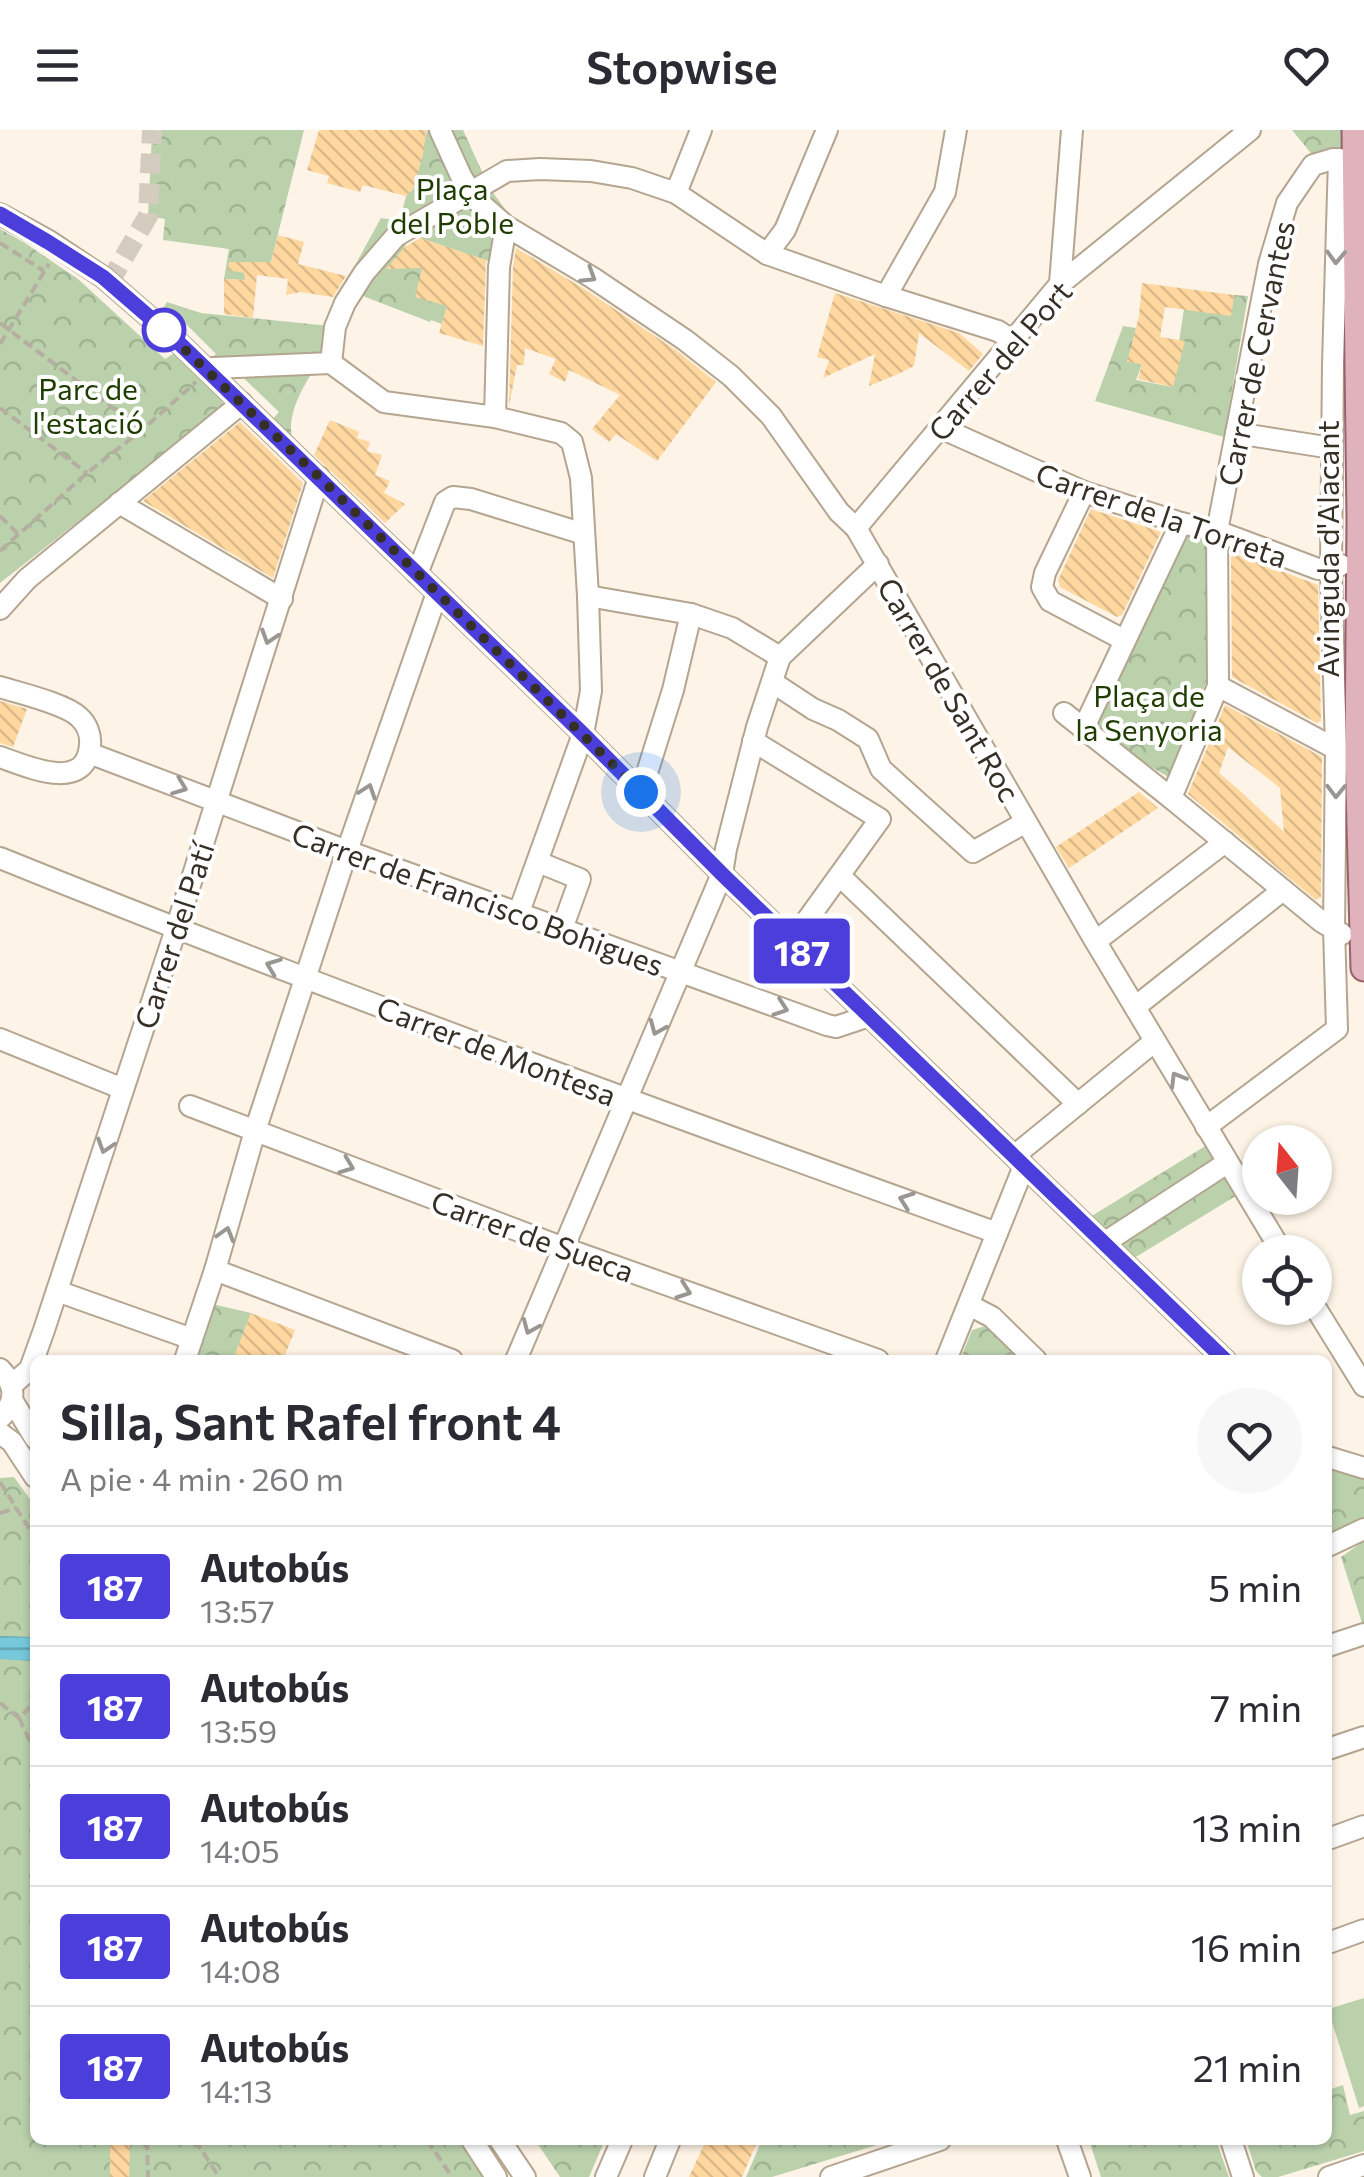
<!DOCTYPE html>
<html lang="es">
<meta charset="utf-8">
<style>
body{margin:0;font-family:Commissioner,sans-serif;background:#f7f7f7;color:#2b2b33;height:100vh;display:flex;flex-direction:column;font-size:38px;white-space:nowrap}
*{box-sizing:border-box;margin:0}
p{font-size:32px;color:#7c7c81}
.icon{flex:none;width:55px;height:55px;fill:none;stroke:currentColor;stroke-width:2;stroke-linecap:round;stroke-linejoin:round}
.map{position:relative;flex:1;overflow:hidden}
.drawer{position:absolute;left:30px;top:1225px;width:1302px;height:790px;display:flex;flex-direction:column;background:#fff;border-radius:15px;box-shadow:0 2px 8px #0004}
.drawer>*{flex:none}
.badge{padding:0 20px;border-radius:8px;font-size:35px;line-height:65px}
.needle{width:65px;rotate:343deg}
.fabs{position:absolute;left:1242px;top:995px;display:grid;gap:20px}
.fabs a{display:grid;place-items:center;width:90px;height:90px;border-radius:50%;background:#fff;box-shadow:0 2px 8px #0004;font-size:50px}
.you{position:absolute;width:50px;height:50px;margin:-25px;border:8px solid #fff;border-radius:50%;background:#1a73e8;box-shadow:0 0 0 15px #1a73e833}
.map>.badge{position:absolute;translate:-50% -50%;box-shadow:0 0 0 5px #fff}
.round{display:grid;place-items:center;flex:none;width:105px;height:105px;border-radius:52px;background:#f7f7f7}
.summary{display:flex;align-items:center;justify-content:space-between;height:170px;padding:0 30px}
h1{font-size:48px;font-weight:600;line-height:75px}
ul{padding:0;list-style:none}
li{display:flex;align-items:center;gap:30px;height:120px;padding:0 30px;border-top:2px solid #e1e1e2}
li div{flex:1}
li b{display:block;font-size:38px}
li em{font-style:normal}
li .badge{min-width:110px;font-weight:700;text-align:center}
header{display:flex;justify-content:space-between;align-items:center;height:130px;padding:0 30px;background:#fff;font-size:45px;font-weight:600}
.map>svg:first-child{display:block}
</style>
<header><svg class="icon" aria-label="menu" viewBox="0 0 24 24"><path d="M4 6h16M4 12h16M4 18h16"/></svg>Stopwise<svg class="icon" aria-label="heart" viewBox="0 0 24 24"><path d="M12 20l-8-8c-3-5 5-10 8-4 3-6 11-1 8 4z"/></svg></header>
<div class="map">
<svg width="1364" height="2047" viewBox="0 0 1364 2047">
<defs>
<pattern id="park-crowns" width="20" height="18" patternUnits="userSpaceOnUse" patternTransform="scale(2.5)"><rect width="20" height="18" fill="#bad1ac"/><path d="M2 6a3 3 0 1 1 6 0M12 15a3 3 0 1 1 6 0" fill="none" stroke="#a0b494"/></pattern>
<pattern id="water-rules" width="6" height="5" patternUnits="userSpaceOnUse" patternTransform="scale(2.5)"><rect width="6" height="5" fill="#76c9db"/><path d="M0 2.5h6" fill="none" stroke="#62a4b1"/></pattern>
<pattern id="building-back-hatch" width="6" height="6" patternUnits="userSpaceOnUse" patternTransform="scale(2.5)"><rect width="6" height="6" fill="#ffd79f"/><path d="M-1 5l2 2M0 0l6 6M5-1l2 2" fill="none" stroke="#dbb989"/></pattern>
</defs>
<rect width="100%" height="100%" fill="#fdf3e6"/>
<path fill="#bad1ac" d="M 1364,1868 L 1364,1976 L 1359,1978 L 1328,1879 Z"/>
<g fill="url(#park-crowns)">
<path d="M 162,0 L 304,0 L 271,132 L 244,132 L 245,150 L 224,149 L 229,119 L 163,110 L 165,89 L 148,86 L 152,4 Z"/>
<path d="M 427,0 L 463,0 L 489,57 L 510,86 L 499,137 L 488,131 L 417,107 L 407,112 L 404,119 L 458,138 L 442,194 L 431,190 L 430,192 L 363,166 C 353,177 348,188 341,200 C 324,227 284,273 292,307 L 289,310 L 270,292 L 279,282 L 230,235 L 206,233 L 216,224 L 173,181 L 166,190 L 159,185 L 167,172 L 201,183 L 330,196 L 337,168 L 381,88 L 400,91 L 406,66 L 413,59 Z"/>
<path d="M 1292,0 L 1347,0 L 1347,28 L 1314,27 Z"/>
<path d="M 0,99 L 25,113 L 78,149 L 165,229 L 176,222 L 221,264 L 223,278 L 0,453 Z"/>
<path d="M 1234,165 L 1248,166 L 1224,307 L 1095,271 L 1123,196 L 1136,198 L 1128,231 L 1142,234 L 1136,250 L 1172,257 L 1184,179 L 1231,185 Z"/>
<path d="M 1190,405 L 1204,410 L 1213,428 L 1211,538 L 1170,648 L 1099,606 L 1097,593 L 1181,408 Z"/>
<path d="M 1215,1010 L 1244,1061 L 1126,1133 L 1082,1092 Z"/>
<path d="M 212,1174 L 251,1183 L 233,1230 L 193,1230 Z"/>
<path d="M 992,1194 L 1028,1230 L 960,1230 L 972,1200 Z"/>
<path d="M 1328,1335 L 1364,1347 L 1364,1389 L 1332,1404 L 1328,1387 Z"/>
<path d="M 14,1347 L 35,1376 L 35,2010 L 472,2010 L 496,2047 L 0,2047 L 0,1348 Z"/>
<path d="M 1364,1411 L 1364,1499 L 1341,1427 Z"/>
<path d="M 1343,1955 L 1350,1985 L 1364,1981 L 1364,2021 L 1278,2047 L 1262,2047 L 1256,2041 L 1246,2010 L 1328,2010 L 1328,1960 Z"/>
<path d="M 535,2010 L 605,2010 L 589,2047 L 560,2047 Z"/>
<path d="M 762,2010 L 893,2010 L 772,2047 L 746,2047 Z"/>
<path d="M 1089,2010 L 1216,2010 L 1229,2047 L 1101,2047 Z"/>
</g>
<path fill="url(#water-rules)" d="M 0,1506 L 35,1507 L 35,1531 L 0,1529 Z"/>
<g fill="url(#building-back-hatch)" fill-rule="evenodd">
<path d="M 319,0 L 426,0 L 423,25 L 413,59 L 406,66 L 363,55 L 360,62 L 327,53 L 329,46 L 307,40 Z"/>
<path d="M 278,105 L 304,112 L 298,134 L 346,146 L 333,167 L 300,162 L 286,165 L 288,149 L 257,145 L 253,188 L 224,184 L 224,149 L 245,150 L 244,143 L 228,140 L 229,132 L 271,132 Z"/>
<path d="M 420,108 L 486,130 L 483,216 L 439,203 L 447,176 L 415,167 L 422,138 L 386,139 L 405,117 Z"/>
<path d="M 516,118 L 586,160 L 677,221 L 716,252 L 657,331 L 616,304 L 609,312 L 592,299 L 620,265 L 569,240 L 565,252 L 549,244 L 556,229 L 525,218 L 524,235 L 517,235 L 509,276 L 513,138 Z"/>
<path d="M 1142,153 L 1234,165 L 1231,186 L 1165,177 L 1160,207 L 1185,211 L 1173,257 L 1138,249 L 1142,234 L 1127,232 L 1139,186 Z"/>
<path d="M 835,163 L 959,203 L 983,224 L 969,241 L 919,203 L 914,236 L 898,244 L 869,256 L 875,224 L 823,248 L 829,230 L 817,227 Z"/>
<path d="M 330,290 L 359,302 L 357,308 L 370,312 L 367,321 L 382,325 L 375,345 L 390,351 L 384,363 L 405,374 L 385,393 L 314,325 Z"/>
<path d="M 240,292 L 303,353 L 273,448 L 143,371 Z"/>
<path d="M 1091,379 L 1161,402 L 1122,485 L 1117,487 L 1060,457 L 1058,450 Z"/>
<path d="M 1235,424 L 1318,455 L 1321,591 L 1317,593 L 1232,547 L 1231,427 Z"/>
<path d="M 0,571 L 27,579 L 13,617 L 0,613 Z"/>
<path d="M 1225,575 L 1322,627 L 1321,767 L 1316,770 L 1188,664 ZM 1228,617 L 1280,658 L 1284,702 L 1238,659 L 1219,643 Z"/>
<path d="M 1139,662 L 1158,678 L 1069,738 L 1056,717 Z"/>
<path d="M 251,1183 L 295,1200 L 283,1230 L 233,1230 Z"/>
<path d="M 110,2010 L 130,2010 L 129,2047 L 110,2047 Z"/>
<path d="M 706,2010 L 758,2010 L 742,2047 L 689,2047 Z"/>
</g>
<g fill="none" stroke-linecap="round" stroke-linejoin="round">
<path stroke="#d5ccc0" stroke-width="20" stroke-dasharray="20 10" stroke-linecap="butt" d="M 109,153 L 148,86 L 152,0"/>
<g stroke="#b4a590" stroke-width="24">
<g id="minor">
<path d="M 440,0 L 461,46 L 474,68 L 506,96 L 593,148 L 685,210 L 731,246 L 771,286 L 839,382 L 856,398 L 1094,809 L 1282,1122"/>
<path d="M 676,63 L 701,0"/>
<path d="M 0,84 L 49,111 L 103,147 L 178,212 L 583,604 L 722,744 L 1225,1230"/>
<path d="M 767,124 L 785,100 L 827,0"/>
<path d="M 1060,154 L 1072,0"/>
<path d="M 886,166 L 945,62 L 956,0"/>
<path d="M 331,233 L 335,197 L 345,173 L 364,143 L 396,106 L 507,41 L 540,39 L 591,41 L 632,48 L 676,63 L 767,124 L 886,166 L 998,201 L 1013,211"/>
<path d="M 331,233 L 384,272 L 495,287 L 561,303 L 572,312 L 581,348 L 588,466 L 591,561 L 583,604 L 519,782"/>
<path d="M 213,238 L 331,233"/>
<path d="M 495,287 L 499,137 L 506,96"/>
<path d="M 941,298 L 1084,362 L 1181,393 L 1217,401 L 1318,439 L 1331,439 L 1341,435"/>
<path d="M 1236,303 L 1332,318"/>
<path d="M 1084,362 L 1045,443 L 1042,457 L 1050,471 L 1124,510"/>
<path d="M 119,373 L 282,469"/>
<path d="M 856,398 L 1060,154 L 1250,0"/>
<path d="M 417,444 L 445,372 L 453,367 L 471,369 L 584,404"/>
<path d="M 588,466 L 691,484 L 732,498 L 780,527"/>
<path d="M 0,479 L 27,449 L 242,273"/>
<path d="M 772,552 L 813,579 L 838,590 L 868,609 L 881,639 L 973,722 L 1026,692"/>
<path d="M 1218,556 L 1336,619"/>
<path d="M 0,557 C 19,563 66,574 79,587 C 87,594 91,605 90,615 C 86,664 26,636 0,627"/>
<path d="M 1064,583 L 1171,668 L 1218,556 L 1217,401 L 1269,134 L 1287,73 L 1304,48 L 1313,35 L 1333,29 L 1349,30"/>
<path d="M 1088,603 L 1087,591 L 1181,393"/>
<path d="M 753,611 L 880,689 L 792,811"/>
<path d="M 89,623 L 347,721 L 827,895 L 836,897 L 869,886"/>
<path d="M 641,662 L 673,560 L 691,484"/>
<path d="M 1171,668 L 1322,792 L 1342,804"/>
<path d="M 0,728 C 329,861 663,983 997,1103"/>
<path d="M 538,732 L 580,749 L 562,799"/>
<path d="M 840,746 L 1078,974"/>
<path d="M 1096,811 L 1225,712"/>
<path d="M 1135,877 L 1283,760"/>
<path d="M 0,909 L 123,959"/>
<path d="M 190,976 L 564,1118 L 878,1230"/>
<path d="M 1206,997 L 1337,899 L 1334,798 L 1336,619 L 1331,439 L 1333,234 L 1339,29"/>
<path d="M 1014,1026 L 1155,911"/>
<path d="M 1104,1113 L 1227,1033"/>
<path d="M 215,1140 L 452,1230"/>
<path d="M 57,1161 L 192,1209"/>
<path d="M 969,1175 L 992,1187 L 1036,1230"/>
<path d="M 1315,1177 L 1364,1256"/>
<path d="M 185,1230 L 215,1140 L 255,1001 L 347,721 L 437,463"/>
<path d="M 516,1230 L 722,744 L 726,719 L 757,597 L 780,527 L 878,434"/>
<path d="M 946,1230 L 1024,1036"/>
<path d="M 0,1239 C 16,1255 17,1272 0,1288"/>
<path d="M 12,1255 L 30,1239 L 44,1200 L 176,799 L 319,347"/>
<path d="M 12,1270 L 35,1308"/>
<path d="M 0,1303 L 12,1312 L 35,1347"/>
<path d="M 1328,1327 L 1364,1338"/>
<path d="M 1328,1416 L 1364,1399"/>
<path d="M 1328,1516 L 1364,1504"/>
<path d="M 1328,1619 L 1364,1607"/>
<path d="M 1328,1709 L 1364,1696"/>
<path d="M 1328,1813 L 1364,1800"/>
<path d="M 472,2010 L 496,2047"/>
<path d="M 500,2010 L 525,2047"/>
<path d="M 1067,2010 L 1080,2047"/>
<path d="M 1231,2010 L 1243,2047"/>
<path d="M 606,2047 L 622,2010"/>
<path d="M 655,2047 L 670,2010"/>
<path d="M 831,2047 L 940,2010"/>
<path d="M 1329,2047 L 1364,2035"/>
</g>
</g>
<g stroke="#96636b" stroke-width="29">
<path id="major" d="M 1355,0 L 1360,389 L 1358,623 L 1364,838"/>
</g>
<g stroke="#b7aea2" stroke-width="4" stroke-dasharray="10 5" stroke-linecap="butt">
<path d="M 0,113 L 44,141"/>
<path d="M 0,193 L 142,300"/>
<path d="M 0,214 L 49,134"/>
<path d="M 0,278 L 87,343"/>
<path d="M 0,386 L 18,404"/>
<path d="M 0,421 L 87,343 L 142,300 L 196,252"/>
<path d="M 0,1352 L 35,1408"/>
<path d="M 0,1383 L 16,1378"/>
<path d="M 0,1573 L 19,1588 L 35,1572"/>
<path d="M 19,1588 L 35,1622"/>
<path d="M 147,2010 L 148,2047"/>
<path d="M 195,2010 L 219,2047"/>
<path d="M 427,2010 L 452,2047"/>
</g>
<use href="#minor" stroke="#fff" stroke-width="20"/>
<use href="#major" stroke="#e0b2bc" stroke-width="25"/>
</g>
<defs><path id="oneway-chevron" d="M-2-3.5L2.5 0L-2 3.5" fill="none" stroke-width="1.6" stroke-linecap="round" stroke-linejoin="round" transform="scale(2.5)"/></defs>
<g stroke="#9a9792">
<use href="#oneway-chevron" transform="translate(1336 127) rotate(92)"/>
<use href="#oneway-chevron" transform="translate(589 146) rotate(32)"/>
<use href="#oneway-chevron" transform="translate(269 507) rotate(108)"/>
<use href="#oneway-chevron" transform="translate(180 657) rotate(21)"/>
<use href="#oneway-chevron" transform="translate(368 661) rotate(-71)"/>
<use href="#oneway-chevron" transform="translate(1336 661) rotate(91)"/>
<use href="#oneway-chevron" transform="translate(273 836) rotate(-159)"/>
<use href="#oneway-chevron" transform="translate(781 878) rotate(19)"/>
<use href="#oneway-chevron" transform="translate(657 898) rotate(113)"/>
<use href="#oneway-chevron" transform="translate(1177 949) rotate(-121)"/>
<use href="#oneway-chevron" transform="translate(105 1016) rotate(108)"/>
<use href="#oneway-chevron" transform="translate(347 1036) rotate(21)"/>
<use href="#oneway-chevron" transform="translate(906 1070) rotate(-160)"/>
<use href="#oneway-chevron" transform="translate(226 1104) rotate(-74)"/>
<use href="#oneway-chevron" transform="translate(684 1161) rotate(20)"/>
<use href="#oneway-chevron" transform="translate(530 1197) rotate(113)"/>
</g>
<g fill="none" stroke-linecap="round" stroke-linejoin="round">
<g stroke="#fff" stroke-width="22">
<path id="line" d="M 0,84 L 48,112 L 103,147 L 178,212 L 583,604 L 722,744 L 1225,1230"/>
</g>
<use href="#line" stroke="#4b3edb" stroke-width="15"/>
<path stroke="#352f26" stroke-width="10" stroke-dasharray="0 18" d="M 164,200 L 162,198 L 319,347 L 641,662"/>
</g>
<circle fill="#fff" stroke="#4b3edb" stroke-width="5" cx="164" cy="200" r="20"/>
<g text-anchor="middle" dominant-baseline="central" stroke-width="8" stroke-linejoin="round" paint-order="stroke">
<g font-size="30" fill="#1f3d01" stroke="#fff">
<text x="452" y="57">Plaça<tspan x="452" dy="34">del Poble</tspan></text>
<text x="88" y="257">Parc de<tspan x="88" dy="34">l'estació</tspan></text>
<text x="1149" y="564">Plaça de<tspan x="1149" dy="34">la Senyoria</tspan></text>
</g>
<g font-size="30" fill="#352f26" stroke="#fff">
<text transform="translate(1255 223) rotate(-78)">Carrer de Cervantes</text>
<text transform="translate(999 230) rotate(-49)">Carrer del Port</text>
<text transform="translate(1162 384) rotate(19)">Carrer de la Torreta</text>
<text transform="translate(1326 419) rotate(-90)">Avinguda d'Alacant</text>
<text transform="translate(950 559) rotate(60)">Carrer de Sant Roc</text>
<text transform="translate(478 768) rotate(20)">Carrer de Francisco Bohigues</text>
<text transform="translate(173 805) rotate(-72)">Carrer del Patí</text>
<text transform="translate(497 920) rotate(21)">Carrer de Montesa</text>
<text transform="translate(533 1105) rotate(20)">Carrer de Sueca</text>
</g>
</g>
</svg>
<div class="fabs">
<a><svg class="needle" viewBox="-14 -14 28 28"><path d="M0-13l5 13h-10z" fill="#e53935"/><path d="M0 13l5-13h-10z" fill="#7c7c81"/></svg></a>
<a><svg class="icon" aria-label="locate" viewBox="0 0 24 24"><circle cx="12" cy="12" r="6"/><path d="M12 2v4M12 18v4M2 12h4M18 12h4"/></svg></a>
</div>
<div class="you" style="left:641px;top:662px"></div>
<b class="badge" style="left:802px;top:821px;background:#4b3edb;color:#fff">187</b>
<section class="drawer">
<div class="summary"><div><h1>Silla, Sant Rafel front 4</h1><p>A pie · 4 min · 260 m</p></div><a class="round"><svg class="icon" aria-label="heart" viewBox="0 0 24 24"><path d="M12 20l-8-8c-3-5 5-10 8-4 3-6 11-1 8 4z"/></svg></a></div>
<ul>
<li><span class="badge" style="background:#4b3edb;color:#fff">187</span><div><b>Autobús</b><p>13:57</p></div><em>5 min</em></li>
<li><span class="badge" style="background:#4b3edb;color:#fff">187</span><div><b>Autobús</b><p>13:59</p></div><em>7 min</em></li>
<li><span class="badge" style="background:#4b3edb;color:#fff">187</span><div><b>Autobús</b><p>14:05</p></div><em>13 min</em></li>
<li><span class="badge" style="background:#4b3edb;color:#fff">187</span><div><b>Autobús</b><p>14:08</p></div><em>16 min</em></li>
<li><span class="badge" style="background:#4b3edb;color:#fff">187</span><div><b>Autobús</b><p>14:13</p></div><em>21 min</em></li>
</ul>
</section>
</div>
